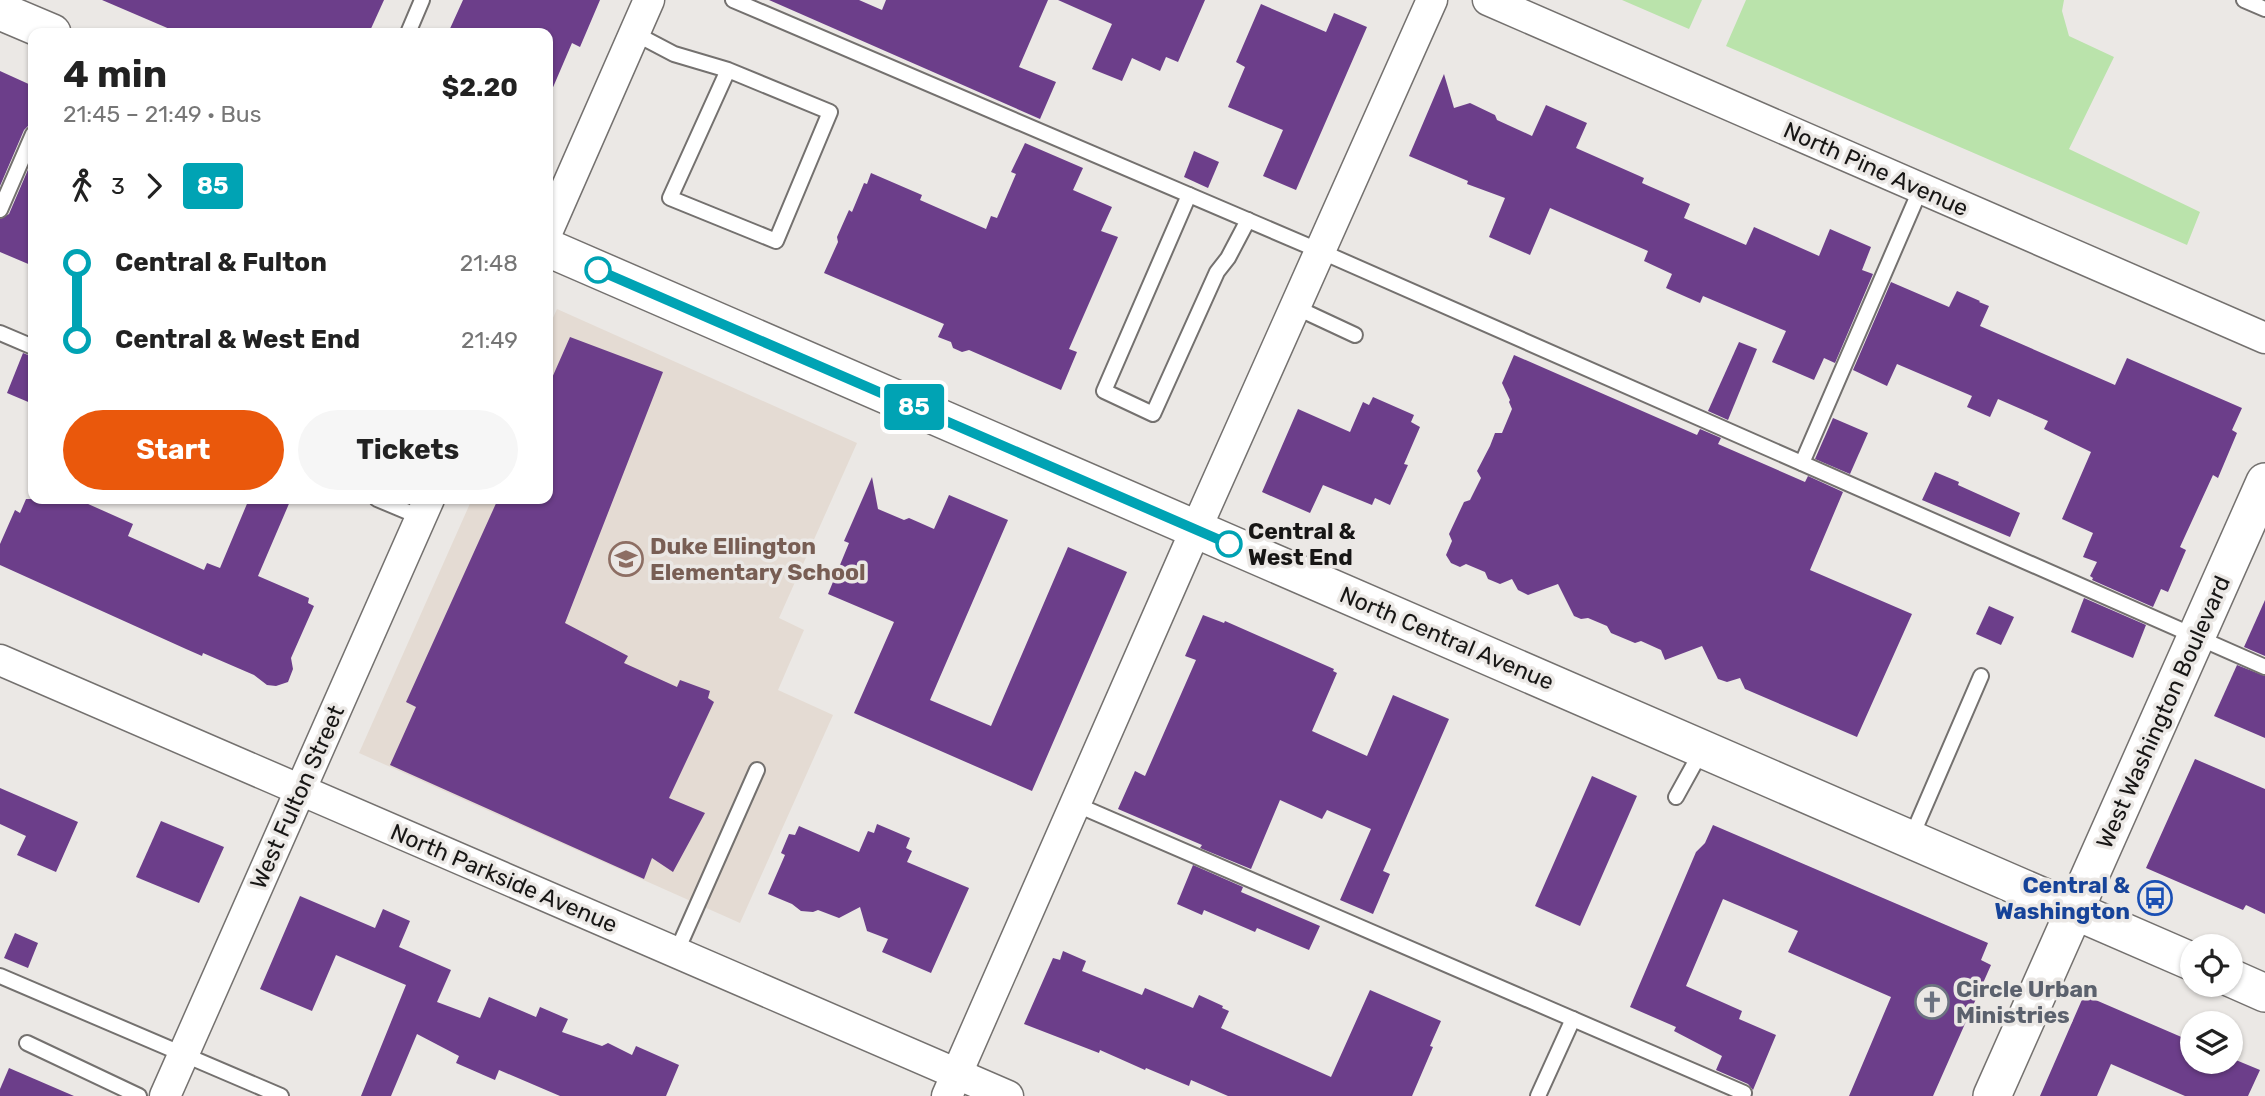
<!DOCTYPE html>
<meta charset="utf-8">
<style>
body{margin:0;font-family:Rubik,sans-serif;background:#f6f6f6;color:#222;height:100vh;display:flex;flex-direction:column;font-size:26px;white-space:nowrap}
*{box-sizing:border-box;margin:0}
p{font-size:23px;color:#767676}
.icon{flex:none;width:38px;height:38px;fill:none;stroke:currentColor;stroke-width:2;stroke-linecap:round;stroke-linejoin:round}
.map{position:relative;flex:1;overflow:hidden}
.sheet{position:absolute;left:28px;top:28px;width:525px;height:476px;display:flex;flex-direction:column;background:#fff;border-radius:14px;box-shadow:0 2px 5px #0004}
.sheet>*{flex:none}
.badge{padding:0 14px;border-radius:5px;font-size:24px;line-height:46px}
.buttons{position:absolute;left:2180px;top:934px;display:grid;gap:14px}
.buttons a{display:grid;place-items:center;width:63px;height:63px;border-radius:50%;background:#fff;box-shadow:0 2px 5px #0004;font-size:35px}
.map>.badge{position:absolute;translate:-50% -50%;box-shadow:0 0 0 4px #fff}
.legs{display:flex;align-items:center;gap:10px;height:77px;padding:0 35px;font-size:23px}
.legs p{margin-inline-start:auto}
.summary{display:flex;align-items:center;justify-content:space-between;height:119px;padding:0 35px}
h1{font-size:38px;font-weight:700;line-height:52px}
.cta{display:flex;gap:14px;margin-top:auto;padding:14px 35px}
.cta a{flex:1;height:80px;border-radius:42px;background:#ea580c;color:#fff;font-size:28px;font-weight:700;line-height:80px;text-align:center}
.cta a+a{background:#f6f6f6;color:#222}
ul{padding:0 35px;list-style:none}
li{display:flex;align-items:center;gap:24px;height:77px;font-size:26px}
li i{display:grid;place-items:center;width:10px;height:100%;margin:0 9px;background:currentColor}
li i::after{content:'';width:18px;height:18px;margin:-9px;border:5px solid;border-radius:50%;background:#fff}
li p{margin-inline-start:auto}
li:first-child i{background:linear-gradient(#0000 50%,currentColor 0)}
li:last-child i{background:linear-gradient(currentColor 50%,#0000 0)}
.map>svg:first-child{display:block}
</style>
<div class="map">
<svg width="2265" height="1096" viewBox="0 0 2265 1096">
<rect width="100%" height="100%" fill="#ebe8e5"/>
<path fill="#e4dbd3" d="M 557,309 L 857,443 L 779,618 L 804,630 L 778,690 L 833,715 L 740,923 L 359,753 L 472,499 L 548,499 L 548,329 Z"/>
<g fill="#bae3ab">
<path d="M 1622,0 L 1702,0 L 1689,29 Z"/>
<path d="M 1746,0 L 2064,0 L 2062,11 L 2069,36 L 2114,57 L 2069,149 L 2200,212 L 2187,245 L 1726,46 Z"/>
</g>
<g fill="#6c3e8a">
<path d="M 102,0 L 384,0 L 369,33 L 179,33 Z"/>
<path d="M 463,0 L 600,0 L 580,47 L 572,43 L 548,99 L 548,33 L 448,33 Z"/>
<path d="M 769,0 L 859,0 L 882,10 L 886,0 L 1048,0 L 1019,67 L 1056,82 L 1040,119 Z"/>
<path d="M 1058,0 L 1205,0 L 1178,62 L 1166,57 L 1160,71 L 1132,58 L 1122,81 L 1092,69 L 1112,24 Z"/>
<path d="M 1261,4 L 1326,32 L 1334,13 L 1367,27 L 1296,190 L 1263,176 L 1283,130 L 1228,107 L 1245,67 L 1236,62 Z"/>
<path d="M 0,71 L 33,86 L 33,125 L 28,126 L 24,130 L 0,186 Z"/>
<path d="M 1444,74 L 1454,108 L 1470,103 L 1495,115 L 1497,120 L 1532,136 L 1546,105 L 1587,123 L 1576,148 L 1644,178 L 1642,183 L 1690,204 L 1684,218 L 1746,245 L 1754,227 L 1819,256 L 1830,229 L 1871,247 L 1862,270 L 1873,274 L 1835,363 L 1824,358 L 1814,380 L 1772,362 L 1786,331 L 1703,296 L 1700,303 L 1666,288 L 1672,274 L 1644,261 L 1648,251 L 1550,208 L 1530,255 L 1489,237 L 1505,198 L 1467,184 L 1468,181 L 1409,156 Z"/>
<path d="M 1025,143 L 1083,168 L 1073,190 L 1112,207 L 1101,231 L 1118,237 L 1069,349 L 1077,352 L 1061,390 L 969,350 L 962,352 L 953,348 L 951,342 L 938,337 L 944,324 L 824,273 L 838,242 L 837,237 L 849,210 L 852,212 L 864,183 L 867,184 L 871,173 L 922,195 L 920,200 L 986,229 L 991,216 L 997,218 L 1016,174 L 1011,172 Z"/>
<path d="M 1194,151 L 1219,162 L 1208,188 L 1184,177 Z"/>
<path d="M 33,158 L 33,266 L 0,252 L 0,219 L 9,214 Z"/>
<path d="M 1891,282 L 1949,307 L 1957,291 L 1980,301 L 1979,302 L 1989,306 L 1980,326 L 2115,385 L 2127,358 L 2242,408 L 2232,430 L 2237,433 L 2218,478 L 2213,475 L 2180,547 L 2186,550 L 2168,592 L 2161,589 L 2153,607 L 2092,580 L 2093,578 L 2090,576 L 2097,562 L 2083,557 L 2093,533 L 2062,519 L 2091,452 L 2044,429 L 2048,421 L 1998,399 L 1990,417 L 1967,407 L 1972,396 L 1897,364 L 1887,386 L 1853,370 Z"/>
<path d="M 570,337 L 663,372 L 565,623 L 628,656 L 624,663 L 677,687 L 680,680 L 710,691 L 708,698 L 714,702 L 669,798 L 705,813 L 673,872 L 652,858 L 644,879 L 390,765 L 416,707 L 406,702 L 498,499 L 548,499 L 548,387 Z"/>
<path d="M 1739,342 L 1757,349 L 1728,420 L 1708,411 Z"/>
<path d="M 23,353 L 33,357 L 33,404 L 7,393 Z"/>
<path d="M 1514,355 L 1697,435 L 1700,429 L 1721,438 L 1718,444 L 1805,482 L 1808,476 L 1843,492 L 1810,570 L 1912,614 L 1857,737 L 1745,689 L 1740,678 L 1727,682 L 1718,679 L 1702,646 L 1665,660 L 1661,650 L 1641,641 L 1635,643 L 1611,633 L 1607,626 L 1588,618 L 1581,619 L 1574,616 L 1558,584 L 1528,595 L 1518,590 L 1512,579 L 1500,584 L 1488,579 L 1485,572 L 1466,564 L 1460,567 L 1451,563 L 1446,555 L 1452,541 L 1449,534 L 1464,502 L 1470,500 L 1481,478 L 1477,471 L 1490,446 L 1495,433 L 1502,433 L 1512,409 L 1509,402 L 1510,400 L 1502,383 Z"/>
<path d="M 1373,397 L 1414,415 L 1411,422 L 1420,427 L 1404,464 L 1408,465 L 1390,505 L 1375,498 L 1372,505 L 1323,485 L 1310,513 L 1262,492 L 1298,409 L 1350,432 L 1363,402 L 1369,405 Z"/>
<path d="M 1833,418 L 1868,433 L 1850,474 L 1815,459 Z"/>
<path d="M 1935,472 L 1959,482 L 1958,485 L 2020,513 L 2010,537 L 1922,500 Z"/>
<path d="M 872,477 L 878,509 L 904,520 L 909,518 L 934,529 L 949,495 L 1008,520 L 930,700 L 991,726 L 1068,547 L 1127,572 L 1032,791 L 854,713 L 894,622 L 828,594 L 849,543 L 844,541 Z"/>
<path d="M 26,499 L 77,499 L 133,524 L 128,536 L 204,570 L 207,563 L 220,568 L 249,499 L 291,499 L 258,576 L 309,598 L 308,603 L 314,606 L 291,658 L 293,669 L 288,682 L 276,686 L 267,685 L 254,675 L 203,653 L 202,656 L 186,649 L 0,565 L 0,544 L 15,510 L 20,513 Z"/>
<path d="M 2084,598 L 2146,625 L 2133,658 L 2071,632 Z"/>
<path d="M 2265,600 L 2265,656 L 2244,647 Z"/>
<path d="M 1989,606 L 2014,617 L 2001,645 L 1976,634 Z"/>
<path d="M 1203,615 L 1224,623 L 1225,621 L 1334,669 L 1333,671 L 1337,673 L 1312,731 L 1367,756 L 1393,695 L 1449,719 L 1383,871 L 1390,874 L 1373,914 L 1340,900 L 1371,829 L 1327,810 L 1322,819 L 1280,800 L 1251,869 L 1200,848 L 1202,845 L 1118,809 L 1135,771 L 1145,776 L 1196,660 L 1185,656 Z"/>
<path d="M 2237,665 L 2265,676 L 2265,738 L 2214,716 Z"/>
<path d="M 2195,759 L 2265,789 L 2265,914 L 2246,905 L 2243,910 L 2146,868 Z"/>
<path d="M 1592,776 L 1637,796 L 1580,926 L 1535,906 Z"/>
<path d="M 0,788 L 78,822 L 56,872 L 17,855 L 26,836 L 0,824 Z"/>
<path d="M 161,821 L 224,847 L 199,903 L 136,877 Z"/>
<path d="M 877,824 L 910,838 L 906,848 L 912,851 L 907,862 L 969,888 L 931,973 L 882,952 L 888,939 L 867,931 L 860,907 L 839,918 L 818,910 L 813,912 L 801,911 L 792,904 L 768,894 L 785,855 L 781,853 L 789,834 L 795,835 L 799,826 L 859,852 L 868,831 L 874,833 Z"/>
<path d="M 1713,825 L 1988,943 L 1981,960 L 1991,965 L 1933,1096 L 1849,1096 L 1891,997 L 1788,952 L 1798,931 L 1723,899 L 1686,986 L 1742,1011 L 1739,1019 L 1776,1035 L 1753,1090 L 1748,1084 L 1716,1070 L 1722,1056 L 1674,1031 L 1676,1027 L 1630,1007 L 1696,852 L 1705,843 Z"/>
<path d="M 1193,865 L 1243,887 L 1241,892 L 1320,926 L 1309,950 L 1257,928 L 1255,932 L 1204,910 L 1202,915 L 1177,904 Z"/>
<path d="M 300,896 L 375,928 L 383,909 L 410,921 L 399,947 L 451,970 L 437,1002 L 480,1018 L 489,997 L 536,1017 L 540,1007 L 568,1019 L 562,1032 L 602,1046 L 608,1043 L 632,1055 L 636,1046 L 679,1065 L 666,1096 L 560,1096 L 499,1070 L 495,1080 L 456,1063 L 459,1056 L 417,1034 L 391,1096 L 361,1096 L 406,985 L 336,955 L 312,1011 L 260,989 Z"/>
<path d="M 15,933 L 38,943 L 28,968 L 4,958 Z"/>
<path d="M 1063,951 L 1086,961 L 1082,971 L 1142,995 L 1145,988 L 1193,1008 L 1199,995 L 1223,1006 L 1222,1008 L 1229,1011 L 1221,1028 L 1331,1077 L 1370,990 L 1441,1021 L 1430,1046 L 1433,1047 L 1412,1096 L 1228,1096 L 1191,1080 L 1189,1086 L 1146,1068 L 1145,1070 L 1100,1050 L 1099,1053 L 1024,1024 L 1053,958 L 1060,960 Z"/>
<path d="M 2084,995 L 2193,1042 L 2193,1062 L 2231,1062 L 2231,1058 L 2260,1070 L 2248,1096 L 2185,1096 L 2111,1064 L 2097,1096 L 2040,1096 Z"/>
<path d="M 9,1068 L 74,1096 L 0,1096 L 0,1089 Z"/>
</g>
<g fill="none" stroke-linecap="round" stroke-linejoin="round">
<g stroke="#74716f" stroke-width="18">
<g id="service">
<path d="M 733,0 L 1320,251 L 2265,667"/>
<path d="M 2244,0 L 2265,9"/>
<path d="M 408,33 L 422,0"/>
<path d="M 634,33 L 674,54 L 728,70 L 830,112 L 776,241 L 670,198 L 728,70"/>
<path d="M 1189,195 L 1104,391 L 1153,414 L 1217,272 L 1228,258 L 1248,220"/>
<path d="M 0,210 L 33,134"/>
<path d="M 1295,307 L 1355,335"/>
<path d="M 0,333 L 33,347"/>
<path d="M 1802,463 L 1921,188"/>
<path d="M 377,499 L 420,517"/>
<path d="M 1676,797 L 1702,750"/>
<path d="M 1075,804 L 1744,1093 L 1742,1096"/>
<path d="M 1911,838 L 1981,676"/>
<path d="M 676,953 L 757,770"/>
<path d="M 0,976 L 281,1096"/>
<path d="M 27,1043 L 139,1096"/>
<path d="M 1538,1096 L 1573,1019"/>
</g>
</g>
<g stroke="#74716f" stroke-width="33">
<g id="minor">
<path d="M 1488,0 L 2265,338"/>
<path d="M 548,230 L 649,0"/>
<path d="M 0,660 L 1008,1096"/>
<path d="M 165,1096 L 429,499"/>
<path d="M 947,1096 L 1196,529 L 1432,0"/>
</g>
</g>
<g stroke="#74716f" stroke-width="40">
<g id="tertiary">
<path d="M 0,11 L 52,33"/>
<path d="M 548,248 L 2193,962"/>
<path d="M 2231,978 L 2265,993"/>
<path d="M 1992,1096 L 2265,482"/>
</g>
</g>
<use href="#service" stroke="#fff" stroke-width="14"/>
<use href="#minor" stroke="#fff" stroke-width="30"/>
<use href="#tertiary" stroke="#fff" stroke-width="37"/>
</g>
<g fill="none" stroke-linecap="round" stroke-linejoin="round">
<g stroke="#fff" stroke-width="16">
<path id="line-1" d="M 598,270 L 1229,544"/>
</g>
<use href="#line-1" stroke="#00a3b4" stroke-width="10"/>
</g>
<defs>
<g id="school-ring" transform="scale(1.75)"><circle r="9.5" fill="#ebe8e5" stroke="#8d6e63" stroke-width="1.5"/><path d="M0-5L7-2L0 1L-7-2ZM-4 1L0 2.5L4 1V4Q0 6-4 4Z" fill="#8d6e63"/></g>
<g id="bus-ring" transform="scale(1.75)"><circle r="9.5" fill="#ebe8e5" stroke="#1a4fb4" stroke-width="1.5"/><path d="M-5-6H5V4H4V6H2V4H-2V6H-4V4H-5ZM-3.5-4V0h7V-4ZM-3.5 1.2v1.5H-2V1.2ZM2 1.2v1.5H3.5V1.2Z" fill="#1a4fb4"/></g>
<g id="church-ring" transform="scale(1.75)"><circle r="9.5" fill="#ebe8e5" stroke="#6b7280" stroke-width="1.5"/><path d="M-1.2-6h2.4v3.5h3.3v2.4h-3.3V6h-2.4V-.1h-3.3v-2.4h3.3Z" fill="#6b7280"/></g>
</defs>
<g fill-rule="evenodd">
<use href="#school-ring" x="626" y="559"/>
<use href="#bus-ring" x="2155" y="898"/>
<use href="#church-ring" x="1932" y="1002"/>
</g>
<g fill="#fff" stroke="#00a3b4" stroke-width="3.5">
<circle cx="598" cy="270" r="12"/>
<circle cx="1229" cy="544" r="12"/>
</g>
<g text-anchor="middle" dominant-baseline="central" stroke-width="7" stroke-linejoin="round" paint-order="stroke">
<g font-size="23" fill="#171615" stroke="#ebe8e5">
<text transform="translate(1876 169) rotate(24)">North Pine Avenue</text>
<text transform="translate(1447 638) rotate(23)">North Central Avenue</text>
<text transform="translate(2163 712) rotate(-66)">West Washington Boulevard</text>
<text transform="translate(297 797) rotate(-66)">West Fulton Street</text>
<text transform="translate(504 878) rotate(23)">North Parkside Avenue</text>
</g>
<g font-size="23" font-weight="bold" fill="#171615" stroke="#ebe8e5" text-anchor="start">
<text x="1248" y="531">Central &amp;<tspan x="1248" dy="26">West End</tspan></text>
</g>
<g font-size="23" font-weight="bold" fill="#785e54" stroke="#ebe8e5" text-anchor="start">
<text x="650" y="546">Duke Ellington<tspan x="650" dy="26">Elementary School</tspan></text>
</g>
<g font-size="23" font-weight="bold" fill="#164399" stroke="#ebe8e5" text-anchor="end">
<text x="2130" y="885">Central &amp;<tspan x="2130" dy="26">Washington</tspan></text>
</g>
<g font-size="23" font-weight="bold" fill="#5b616d" stroke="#ebe8e5" text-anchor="start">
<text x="1956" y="989">Circle Urban<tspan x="1956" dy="26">Ministries</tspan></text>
</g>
</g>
</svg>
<div class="buttons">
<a><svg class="icon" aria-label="locate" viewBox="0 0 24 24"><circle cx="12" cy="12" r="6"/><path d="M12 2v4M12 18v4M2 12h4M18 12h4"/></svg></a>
<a><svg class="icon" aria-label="layers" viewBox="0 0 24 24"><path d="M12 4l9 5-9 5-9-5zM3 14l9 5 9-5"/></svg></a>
</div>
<b class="badge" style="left:914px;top:407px;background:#00a3b4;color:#fff">85</b>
<section class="sheet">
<div class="summary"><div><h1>4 min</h1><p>21:45 – 21:49 · Bus</p></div><b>$2.20</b></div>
<div class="legs"><svg class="icon" aria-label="walk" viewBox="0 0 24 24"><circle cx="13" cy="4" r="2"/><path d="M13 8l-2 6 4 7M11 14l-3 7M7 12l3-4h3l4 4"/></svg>3<svg class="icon" aria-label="forward" viewBox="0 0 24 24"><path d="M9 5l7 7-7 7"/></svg><b class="badge" style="background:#00a3b4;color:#fff">85</b></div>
<ul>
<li><i style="color:#00a3b4"></i><b>Central &amp; Fulton</b><p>21:48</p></li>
<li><i style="color:#00a3b4"></i><b>Central &amp; West End</b><p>21:49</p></li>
</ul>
<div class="cta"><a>Start</a><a>Tickets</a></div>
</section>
</div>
